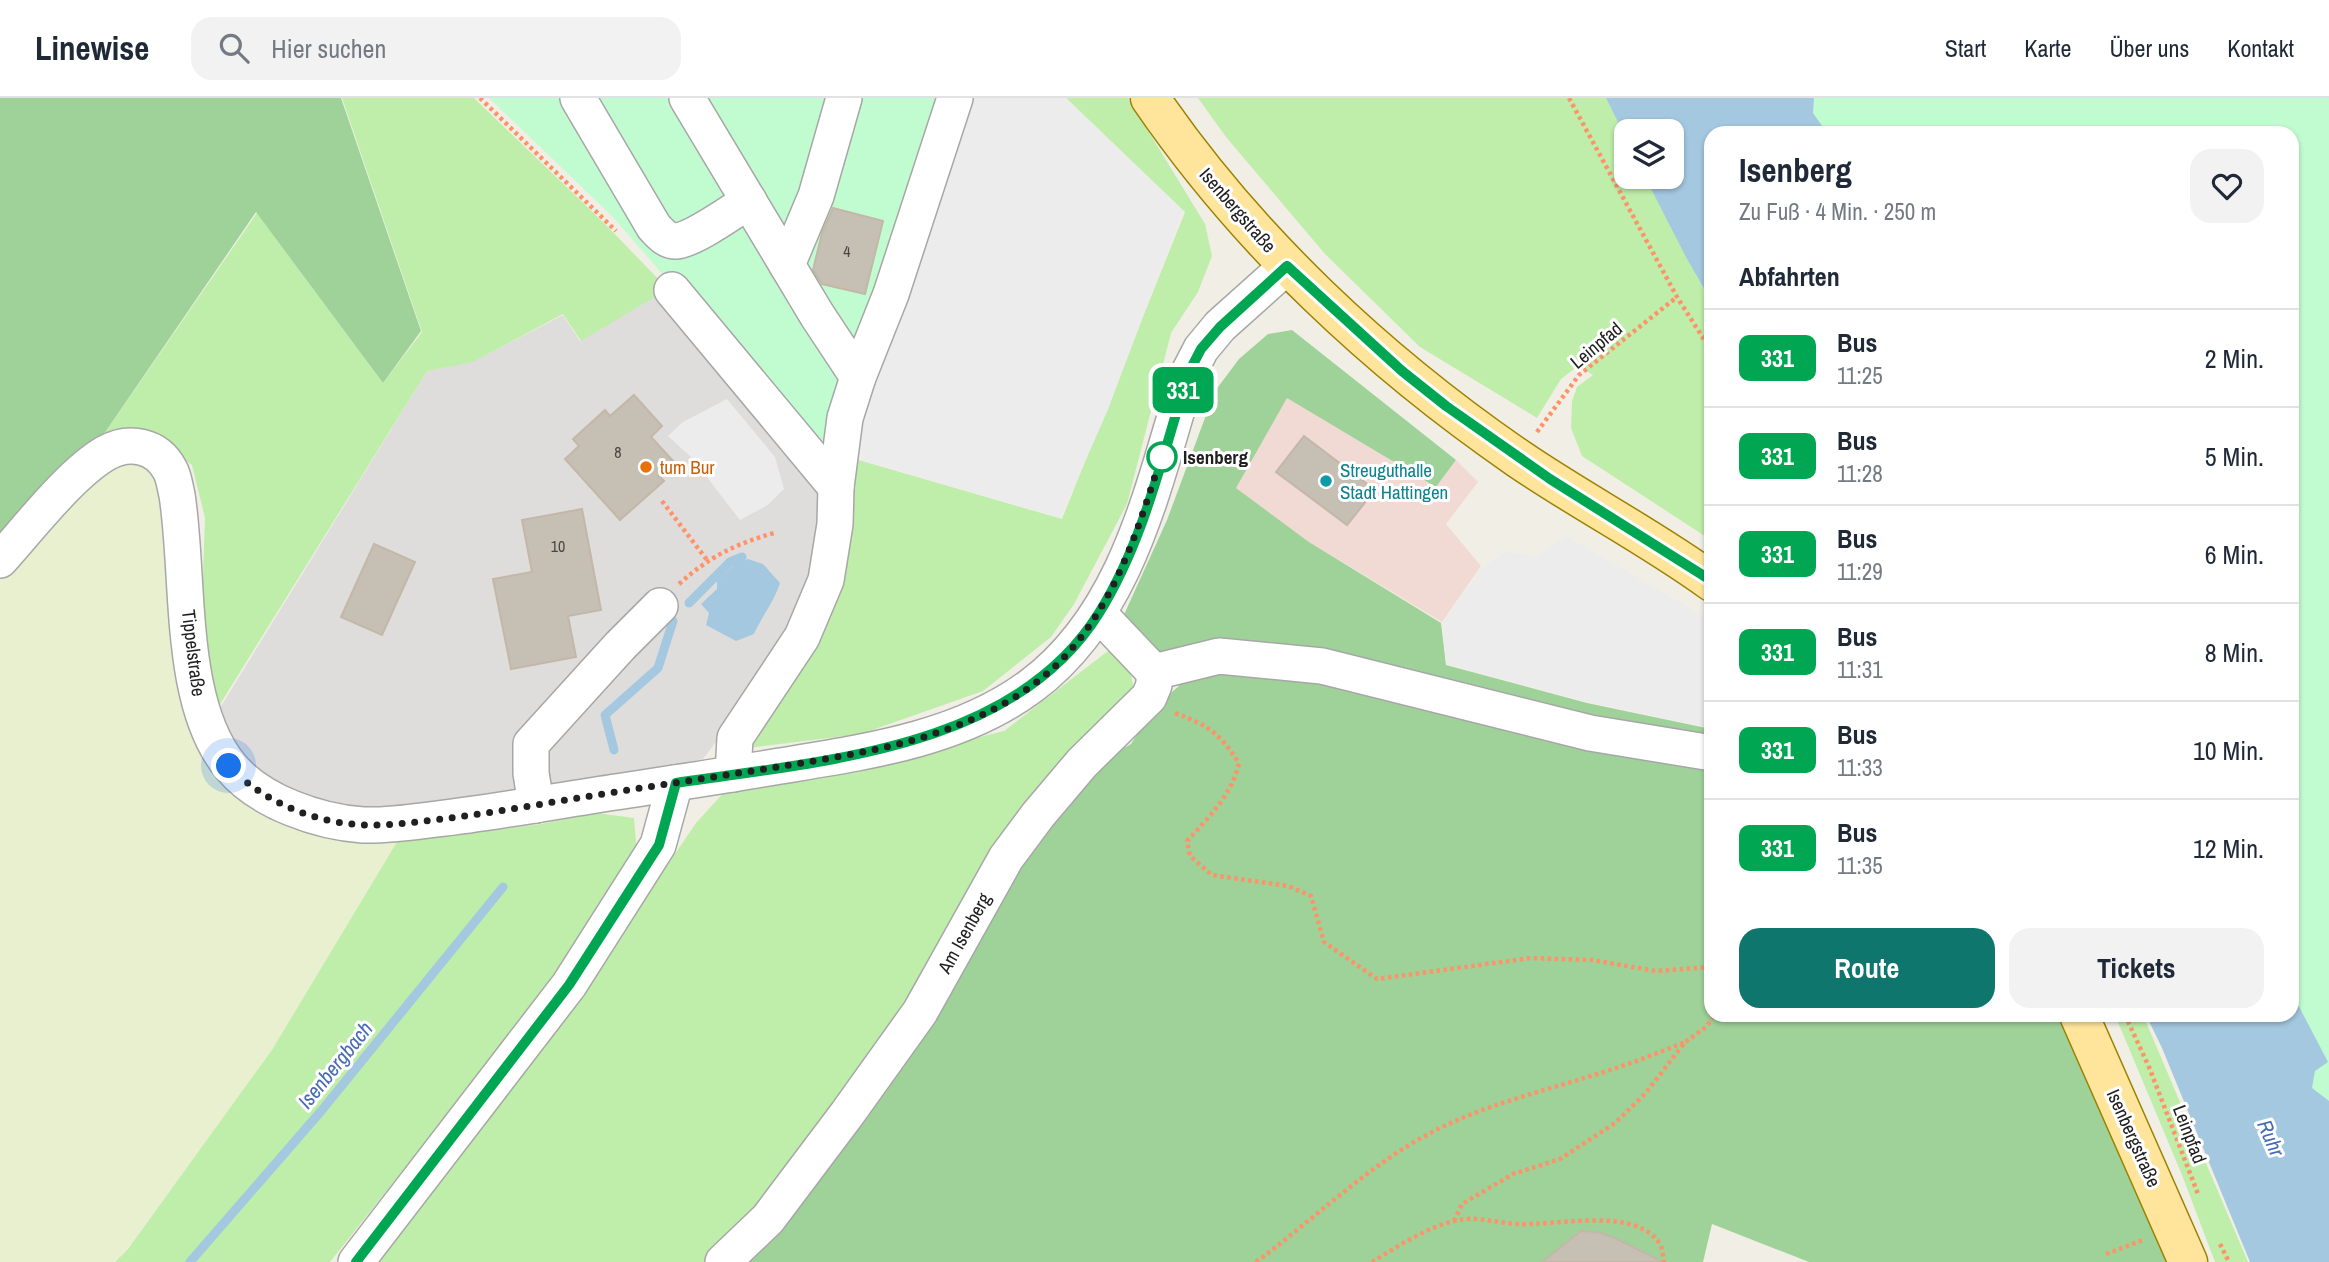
<!DOCTYPE html>
<html lang="de">
<meta charset="utf-8">
<style>
body{margin:0;font-family:"Archivo Narrow",sans-serif;background:#f2f2f3;color:#1f2937;height:100vh;display:flex;flex-direction:column;font-size:26px;white-space:nowrap}
*{box-sizing:border-box;margin:0}
p{font-size:23px;color:#747a83}
.icon{flex:none;width:38px;height:38px;fill:none;stroke:currentColor;stroke-width:2;stroke-linecap:round;stroke-linejoin:round}
.map{position:relative;flex:1;overflow:hidden}
.side{position:absolute;left:1704px;top:28px;width:595px;height:896px;display:flex;flex-direction:column;background:#fff;border-radius:21px;box-shadow:0 2px 5px #0004}
.side>*{flex:none}
.badge{padding:0 14px;border-radius:10px;font-size:24px;line-height:46px}
.controls{position:absolute;left:1614px;top:21px;display:grid;gap:14px}
.controls a{display:grid;place-items:center;width:70px;height:70px;border-radius:14px;background:#fff;box-shadow:0 2px 5px #0004;font-size:35px}
.you{position:absolute;width:35px;height:35px;margin:-18px;border:5px solid #fff;border-radius:50%;background:#1a73e8;box-shadow:0 0 0 10px #1a73e833}
.map>.badge{position:absolute;translate:-50% -50%;box-shadow:0 0 0 4px #fff}
h2{padding:0 35px;font-size:26px;line-height:63px}
.round{display:grid;place-items:center;flex:none;width:74px;height:74px;border-radius:21px;background:#f2f2f3}
.overview{display:flex;align-items:center;justify-content:space-between;height:119px;padding:0 35px}
h1{font-size:33px;font-weight:700;line-height:52px}
.action{display:flex;gap:14px;margin-top:auto;padding:14px 35px}
.action a{flex:1;height:80px;border-radius:21px;background:#0f766e;color:#fff;font-size:28px;font-weight:700;line-height:80px;text-align:center}
.action a+a{background:#f2f2f3;color:#1f2937}
ul{padding:0;list-style:none}
li{display:flex;align-items:center;gap:21px;height:98px;padding:0 35px;border-top:2px solid #e0e1e3}
li div{flex:1}
li b{display:block;font-size:26px}
li em{font-style:normal}
li .badge{min-width:77px;font-weight:700;text-align:center}
header{display:flex;align-items:center;gap:42px;box-sizing:border-box;height:98px;padding:0 35px;background:#fff;border-bottom:2px solid #e0e1e3}
header strong{font-size:33px}
nav{display:flex;gap:38px;margin-inline-start:auto;font-size:24px}
.search{width:490px;height:63px;background:#f2f2f3;display:flex;align-items:center;gap:18px;box-sizing:border-box;padding:0 24px;border-radius:21px;color:#747a83;font-size:26px}
.map>svg:first-child{display:block}
</style>
<header>
<strong>Linewise</strong>
<div class="search"><svg class="icon" aria-label="search" viewBox="0 0 24 24"><circle cx="10" cy="10" r="6"/><path d="M15 15l6 6"/></svg>Hier suchen</div>
<nav><a>Start</a><a>Karte</a><a>Über uns</a><a>Kontakt</a></nav>
</header>
<div class="map">
<svg width="2329" height="1164" viewBox="0 0 2329 1164">
<rect width="100%" height="100%" fill="#f1efe5"/>
<path fill="#dedddc" d="M 669,190 L 826,384 L 814,484 L 761,584 L 703,661 L 551,692 L 401,710 L 319,706 L 271,685 L 232,650 L 215,618 L 427,273 L 474,263 L 563,217 L 580,243 Z"/>
<path fill="#f2dad4" d="M 1287,299 L 1436,389 L 1456,362 L 1478,384 L 1446,426 L 1481,468 L 1442,524 L 1309,444 L 1235,390 Z"/>
<path fill="#e8f0d0" d="M 135,355 L 169,380 L 174,538 L 258,709 L 302,732 L 397,744 L 272,953 L 128,1150 L 115,1164 L 0,1164 L 0,473 L 67,404 Z"/>
<g fill="#bfedaa">
<path d="M 342,0 L 474,0 L 605,126 L 668,191 L 581,243 L 563,216 L 473,264 L 427,273 L 214,616 L 201,531 L 205,420 L 192,367 L 148,333 L 91,355 L 257,115 L 383,285 L 422,234 Z"/>
<path d="M 1066,0 L 1128,0 L 1205,126 L 1212,158 L 1198,194 L 1171,235 L 1127,406 L 1074,506 L 1051,539 L 983,593 L 861,636 L 748,650 L 855,361 L 1062,421 L 1185,114 Z"/>
<path d="M 1198,0 L 1606,0 L 1626,39 L 1626,79 L 1646,79 L 1711,205 L 1711,442 L 1582,358 L 1571,330 L 1572,303 L 1577,289 L 1593,277 L 1578,268 L 1561,281 L 1537,320 L 1420,249 L 1325,156 L 1226,39 Z"/>
<path d="M 1108,553 L 1129,567 L 1134,592 L 839,1013 L 707,1164 L 371,1164 L 578,899 L 696,725 L 727,691 L 866,667 L 1004,633 Z"/>
<path d="M 596,715 L 634,720 L 637,756 L 554,882 L 330,1164 L 115,1164 L 128,1151 L 272,952 L 397,744 L 541,726 Z"/>
<path d="M 2115,917 L 2143,917 L 2248,1164 L 2215,1164 L 2182,1077 Z"/>
</g>
<g fill="#9fd299">
<path d="M 0,0 L 341,0 L 421,233 L 383,285 L 256,114 L 93,352 L 0,448 Z"/>
<path d="M 1292,232 L 1456,362 L 1436,389 L 1287,300 L 1236,390 L 1309,444 L 1441,525 L 1446,567 L 1587,605 L 1711,631 L 1712,917 L 2059,917 L 2123,1048 L 2169,1164 L 1809,1164 L 1712,1126 L 1703,1164 L 1643,1164 L 1581,1133 L 1542,1164 L 735,1164 L 1090,670 L 1131,646 L 1154,609 L 1179,588 L 1122,521 L 1167,422 L 1215,293 L 1239,261 L 1268,236 Z"/>
</g>
<g fill="#c1fcd0">
<path d="M 489,0 L 960,0 L 825,365 L 613,119 Z"/>
<path d="M 1779,0 L 2329,0 L 2329,1022 L 2265,917 L 2292,917 L 2292,35 L 1795,35 Z"/>
</g>
<g fill="#ececec">
<path d="M 960,0 L 1066,0 L 1183,113 L 1107,314 L 1060,420 L 847,358 Z"/>
<path d="M 727,301 L 775,359 L 784,391 L 768,407 L 740,422 L 692,360 L 668,338 L 683,324 Z"/>
<path d="M 1566,438 L 1711,522 L 1711,630 L 1587,604 L 1446,566 L 1442,525 L 1482,469 L 1506,453 L 1536,459 Z"/>
</g>
<g fill="#a4c8e0">
<path d="M 1606,0 L 1814,0 L 1813,15 L 1827,35 L 1712,35 L 1711,203 L 1686,159 L 1645,79 L 1671,79 L 1671,33 L 1626,33 L 1626,40 Z"/>
<path d="M 748,461 L 763,466 L 780,485 C 774,504 762,518 754,536 L 736,543 L 706,527 L 709,515 L 701,506 L 717,491 L 717,483 L 735,466 Z"/>
<path d="M 2293,897 L 2328,964 L 2315,973 L 2312,990 L 2329,1003 L 2329,1164 L 2250,1164 L 2162,950 L 2146,917 L 2292,917 Z"/>
</g>
<g fill="none" stroke-linecap="round" stroke-linejoin="round">
<g stroke="#a4c8e0" stroke-width="9">
<path d="M 689,505 L 730,464 L 742,459"/>
<path d="M 614,652 L 605,617 L 658,570 L 673,523"/>
<path d="M 190,1164 L 322,1012 L 503,789"/>
</g>
</g>
<g fill="#c6bfb4" stroke="#c3b8a7" stroke-width="2">
<path d="M 833,110 L 883,123 L 865,196 L 822,186 L 813,172 L 822,135 Z"/>
<path d="M 634,297 L 662,328 L 651,339 L 674,364 L 659,378 L 664,383 L 620,422 L 565,361 L 579,348 L 573,341 L 605,312 L 610,318 Z"/>
<path d="M 1304,338 L 1375,392 L 1347,427 L 1276,374 Z"/>
<path d="M 582,411 L 601,512 L 568,518 L 576,559 L 511,571 L 493,481 L 532,474 L 522,422 Z"/>
<path d="M 374,446 L 415,464 L 382,537 L 341,519 Z"/>
<path d="M 1581,1133 L 1598,1134 L 1615,1140 L 1663,1164 L 1542,1164 Z"/>
</g>
<g fill="none" stroke-linecap="round" stroke-linejoin="round">
<g stroke="#a7a7a7" stroke-width="38">
<g id="minor">
<path d="M 578,0 L 654,129 C 661,136 666,143 676,143 C 693,142 733,113 749,103"/>
<path d="M 687,0 L 817,217 L 858,279"/>
<path d="M 787,167 L 816,98 L 844,0"/>
<path d="M 672,192 L 836,389"/>
<path d="M 0,462 C 28,431 71,375 106,355 C 129,342 157,347 170,372 C 174,379 175,389 177,397 C 190,479 177,605 231,669 C 260,704 319,724 363,727 C 387,728 413,724 437,721 C 488,715 539,706 590,698 C 654,688 717,679 780,668 C 866,654 960,641 1031,588 C 1129,515 1153,386 1188,276 L 1201,251 L 1220,228 L 1287,168"/>
<path d="M 1154,574 L 1219,558 L 1322,568 L 1590,635 L 1712,655"/>
<path d="M 733,676 L 735,640 L 802,539 L 826,482 L 835,426 L 836,389 L 845,320 L 858,279 L 891,196 L 955,0"/>
<path d="M 536,707 L 531,675 L 531,646 L 620,548 L 660,508"/>
<path d="M 356,1164 L 569,887 L 658,747 L 675,685"/>
<path d="M 723,1164 L 768,1121 L 847,1016 L 920,914 L 1006,760 L 1038,717 L 1082,665 L 1149,599 L 1154,587 L 1154,574 L 1099,516"/>
</g>
</g>
<g stroke="#9b8200" stroke-width="41">
<g id="major">
<path d="M 1150,0 C 1247,142 1378,264 1519,361 C 1582,404 1650,439 1712,484"/>
<path d="M 2079,917 L 2188,1164"/>
</g>
</g>
<g stroke="#ff9268" stroke-width="4.5" stroke-dasharray="3.5 3.5" stroke-linecap="butt">
<path d="M 480,0 L 616,133"/>
<path d="M 1569,0 L 1677,199 L 1712,254"/>
<path d="M 1537,334 L 1579,277 L 1677,199"/>
<path d="M 662,403 L 707,462"/>
<path d="M 679,486 C 709,459 735,446 774,435"/>
<path d="M 1175,615 C 1210,628 1219,635 1239,665 C 1232,697 1208,720 1187,743 L 1190,758 L 1212,777 L 1288,788 L 1311,798 L 1324,844 L 1377,881 L 1531,860 L 1592,862 L 1656,873 L 1712,869"/>
<path d="M 2125,917 L 2149,969 L 2198,1096"/>
<path d="M 1454,1123 L 1462,1106 L 1513,1076 L 1560,1061 L 1615,1025 L 1645,996 L 1685,944 L 1706,929 L 1715,917"/>
<path d="M 2220,1146 L 2229,1164"/>
<path d="M 2106,1156 L 2143,1142"/>
<path d="M 1256,1164 C 1312,1123 1362,1073 1423,1039 C 1476,1009 1537,995 1594,977 C 1625,968 1655,956 1685,944"/>
<path d="M 1372,1164 C 1397,1149 1425,1130 1454,1123 C 1475,1117 1496,1125 1518,1126 C 1555,1128 1639,1107 1661,1148 C 1663,1153 1663,1159 1664,1164"/>
</g>
<use href="#minor" stroke="#fff" stroke-width="35"/>
<use href="#major" stroke="#ffe59c" stroke-width="38"/>
</g>
<g fill="none" stroke-linecap="round" stroke-linejoin="round">
<g stroke="#fff" stroke-width="16">
<path id="line" d="M 356,1164 L 569,887 L 659,747 L 676,685 C 820,663 1014,652 1099,515 C 1144,443 1163,356 1188,276 L 1201,251 L 1220,229 L 1287,168 L 1402,273 L 1446,308 L 1550,381 L 1712,483"/>
</g>
<use href="#line" stroke="#00a651" stroke-width="10"/>
<path stroke="#202020" stroke-width="7" stroke-dasharray="0 12.6" d="M 229,668 C 263,704 315,725 364,727 C 390,728 416,724 442,721 C 491,715 541,706 590,698 C 653,688 715,679 777,669 C 864,655 957,641 1030,589 C 1107,534 1135,442 1162,356 L 1162,359"/>
</g>
<circle fill="#fff" stroke="#00a651" stroke-width="3.5" cx="1162" cy="359" r="14"/>
<circle fill="#e8710a" stroke="#fff" stroke-width="2.5" cx="646" cy="369" r="7"/>
<circle fill="#0f9aa8" stroke="#fff" stroke-width="2.5" cx="1326" cy="383" r="7"/>
<g text-anchor="middle" dominant-baseline="central" stroke-width="6" stroke-linejoin="round" paint-order="stroke">
<g font-size="16" fill="#4a4845">
<text x="847" y="153">4</text>
<text x="618" y="354">8</text>
<text x="558" y="448">10</text>
</g>
<g font-size="19" fill="#202020" stroke="#fff">
<text transform="translate(1238 112) rotate(49)">Isenbergstraße</text>
<text transform="translate(1596 247) rotate(-40)">Leinpfad</text>
<text transform="translate(194 555) rotate(83)">Tippelstraße</text>
<text transform="translate(964 835) rotate(-61)">Am Isenberg</text>
<text transform="translate(2190 1036) rotate(69)">Leinpfad</text>
<text transform="translate(2134 1040) rotate(66)">Isenbergstraße</text>
</g>
<g font-size="19" font-weight="bold" fill="#202020" stroke="#fff" text-anchor="start">
<text x="1183" y="359">Isenberg</text>
</g>
<g font-size="19" fill="#c56008" stroke="#fff" text-anchor="start">
<text x="660" y="369">tum Bur</text>
</g>
<g font-size="19" fill="#0d838f" stroke="#fff" text-anchor="start">
<text x="1340" y="372">Streuguthalle<tspan x="1340" dy="22">Stadt Hattingen</tspan></text>
</g>
<g font-size="21" font-style="italic" fill="#476bb4" stroke="#fff">
<text transform="translate(335 967) rotate(-51)">Isenbergbach</text>
<text transform="translate(2271 1040) rotate(67)">Ruhr</text>
</g>
</g>
</svg>
<div class="controls">
<a><svg class="icon" aria-label="layers" viewBox="0 0 24 24"><path d="M12 4l9 5-9 5-9-5zM3 14l9 5 9-5"/></svg></a>
</div>
<div class="you" style="left:229px;top:668px"></div>
<b class="badge" style="left:1183px;top:292px;background:#00a651;color:#fff">331</b>
<section class="side">
<div class="overview"><div><h1>Isenberg</h1><p>Zu Fuß · 4 Min. · 250 m</p></div><a class="round"><svg class="icon" aria-label="heart" viewBox="0 0 24 24"><path d="M12 20l-8-8c-3-5 5-10 8-4 3-6 11-1 8 4z"/></svg></a></div>
<h2>Abfahrten</h2>
<ul>
<li><span class="badge" style="background:#00a651;color:#fff">331</span><div><b>Bus</b><p>11:25</p></div><em>2 Min.</em></li>
<li><span class="badge" style="background:#00a651;color:#fff">331</span><div><b>Bus</b><p>11:28</p></div><em>5 Min.</em></li>
<li><span class="badge" style="background:#00a651;color:#fff">331</span><div><b>Bus</b><p>11:29</p></div><em>6 Min.</em></li>
<li><span class="badge" style="background:#00a651;color:#fff">331</span><div><b>Bus</b><p>11:31</p></div><em>8 Min.</em></li>
<li><span class="badge" style="background:#00a651;color:#fff">331</span><div><b>Bus</b><p>11:33</p></div><em>10 Min.</em></li>
<li><span class="badge" style="background:#00a651;color:#fff">331</span><div><b>Bus</b><p>11:35</p></div><em>12 Min.</em></li>
</ul>
<div class="action"><a>Route</a><a>Tickets</a></div>
</section>
</div>
